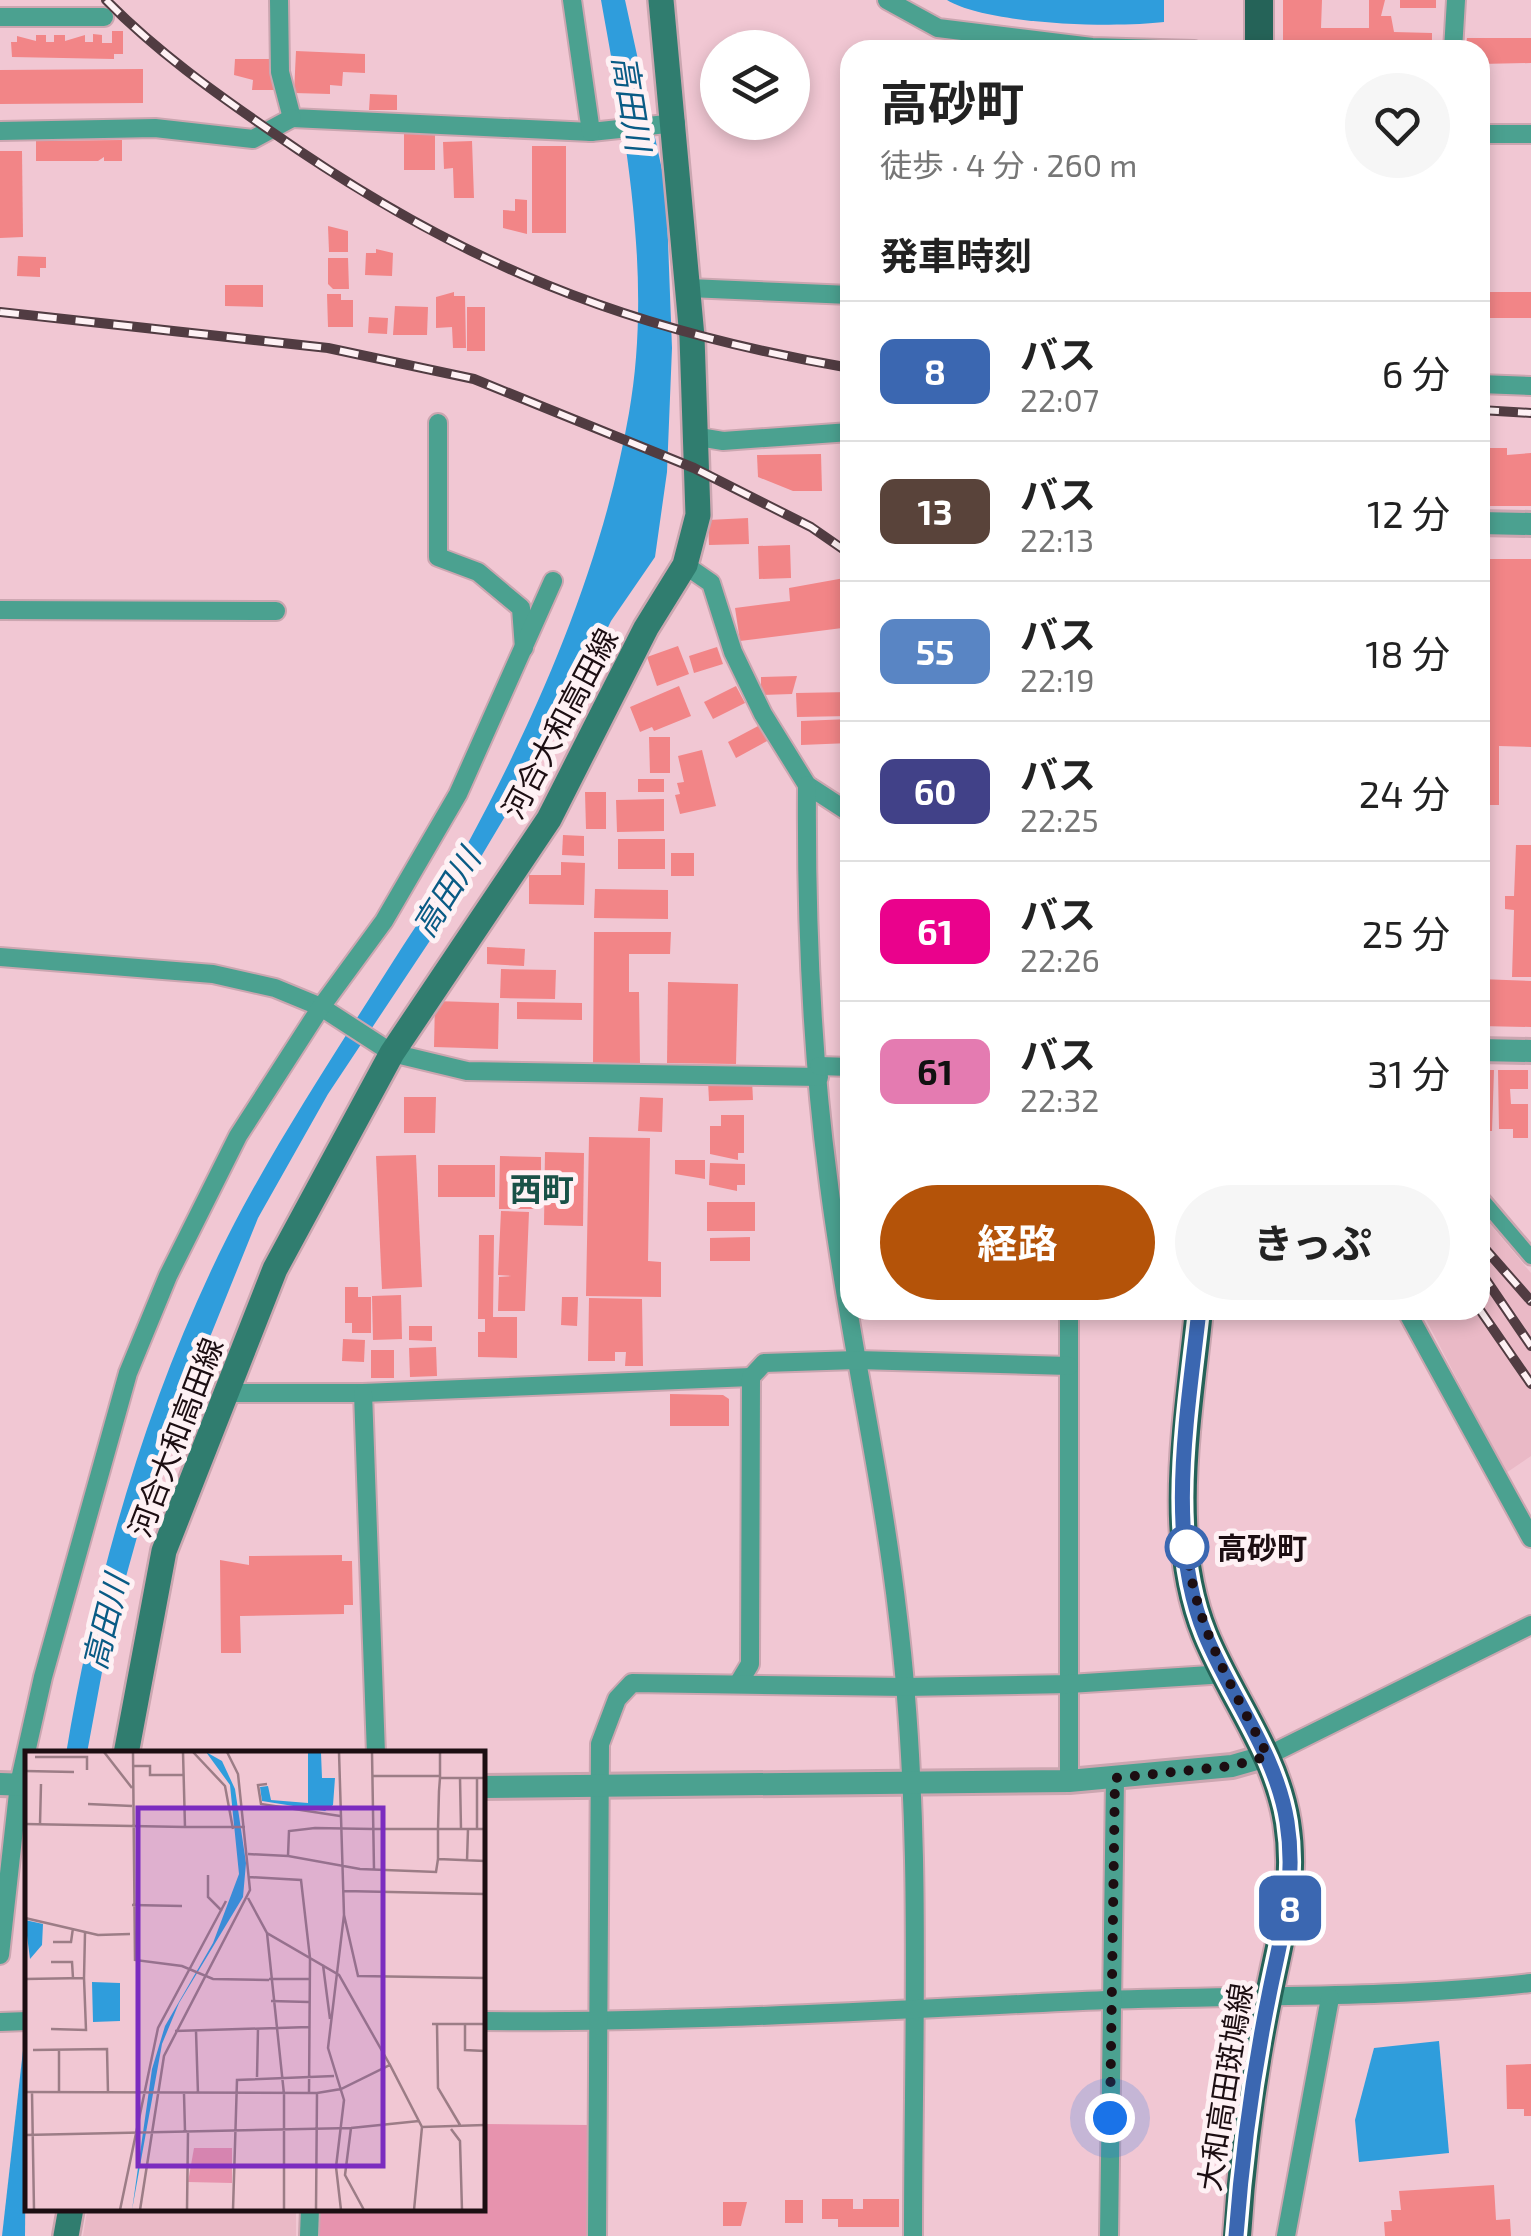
<!DOCTYPE html>
<html lang="ja">
<meta charset="utf-8">
<style>
body{margin:0;font-family:"Exo 2","Noto Sans JP",sans-serif;background:#f6f6f6;color:#222;height:100vh;display:flex;flex-direction:column;font-size:38px;white-space:nowrap}
*{box-sizing:border-box;margin:0}
p{font-size:32px;color:#767676}
.icon{flex:none;width:55px;height:55px;fill:none;stroke:currentColor;stroke-width:2;stroke-linecap:round;stroke-linejoin:round}
.map{position:relative;flex:1;overflow:hidden}
.details{position:absolute;left:840px;top:40px;width:650px;height:1280px;display:flex;flex-direction:column;background:#fff;border-radius:30px;box-shadow:0 5px 15px #0003}
.details>*{flex:none}
.badge{padding:0 20px;border-radius:15px;font-size:35px;line-height:65px}
.fabs{position:absolute;left:700px;top:30px;display:grid;gap:20px}
.fabs a{display:grid;place-items:center;width:110px;height:110px;border-radius:50%;background:#fff;box-shadow:0 5px 15px #0003;font-size:50px}
.you{position:absolute;width:50px;height:50px;margin:-25px;border:8px solid #fff;border-radius:50%;background:#1a73e8;box-shadow:0 0 0 15px #1a73e833}
.map>.badge{position:absolute;translate:-50% -50%;box-shadow:0 0 0 5px #fff}
h2{padding:0 40px;font-size:38px;line-height:90px}
.round{display:grid;place-items:center;flex:none;width:105px;height:105px;border-radius:52px;background:#f6f6f6}
.head{display:flex;align-items:center;justify-content:space-between;height:170px;padding:0 40px}
h1{font-size:48px;font-weight:700;line-height:75px}
.primary-button{display:flex;gap:20px;margin-top:auto;padding:20px 40px}
.primary-button a{flex:1;height:115px;border-radius:60px;background:#b45309;color:#fff;font-size:40px;font-weight:700;line-height:115px;text-align:center}
.primary-button a+a{background:#f6f6f6;color:#222}
ul{padding:0;list-style:none}
li{display:flex;align-items:center;gap:30px;height:140px;padding:0 40px;border-top:2px solid #e0e0e0}
li div{flex:1}
li b{display:block;font-size:38px}
li em{font-style:normal}
li .badge{min-width:110px;font-weight:700;text-align:center}
.map>svg:first-child{display:block}
</style>
<div class="map">
<svg width="1531" height="2236" viewBox="0 0 1531 2236">
<rect width="100%" height="100%" fill="#f1c7d3"/>
<g fill="#eab9c6">
<path d="M 1480,1212 L 1531,1273 L 1531,1456 L 1506,1473 L 1421,1310 L 1480,1310 Z"/>
<path d="M 91,2209 L 296,2209 L 296,2236 L 83,2236 L 87,2211 Z"/>
</g>
<path fill="#e793ae" d="M 483,2124 L 589,2125 L 588,2236 L 316,2236 L 316,2209 L 482,2208 Z"/>
<g fill="#2f9ddc">
<path d="M 601,0 L 625,0 L 666,188 L 672,348 L 667,472 L 655,557 L 611,621 L 566,714 L 441,924 L 328,1094 L 258,1218 L 154,1476 L 107,1645 L 87,1753 L 66,1754 C 97,1567 153,1375 243,1207 C 291,1119 347,1034 401,949 C 423,915 447,881 467,845 C 539,712 603,563 629,413 C 653,277 625,134 601,0 Z"/>
<path d="M 947,0 L 1164,0 L 1164,22 C 1115,28 988,25 947,0 Z"/>
<path d="M 27,2015 L 25,2236 L 2,2236 Z"/>
<path d="M 1439,2041 L 1449,2153 L 1359,2162 L 1355,2120 L 1374,2048 Z"/>
</g>
<g fill="#f28587">
<path d="M 1283,0 L 1322,0 L 1321,28 L 1369,28 L 1369,0 L 1385,0 L 1381,16 L 1391,16 L 1394,32 L 1432,33 L 1432,50 L 1283,50 Z"/>
<rect x="1400" y="0" width="36" height="8"/>
<path d="M 112,31 L 123,31 L 123,54 L 114,54 L 114,59 L 12,57 L 11,42 L 17,42 L 17,36 L 36,41 L 36,35 L 46,35 L 46,42 L 54,42 L 54,35 L 65,35 L 65,41 L 85,35 L 85,42 L 93,42 L 93,34 L 102,35 L 102,43 L 112,43 Z"/>
<path d="M 1467,38 L 1531,38 L 1531,63 L 1480,64 L 1480,50 L 1465,50 Z"/>
<path d="M 296,51 L 365,54 L 365,73 L 343,72 L 342,86 L 330,85 L 330,94 L 294,93 Z"/>
<path d="M 235,59 L 274,59 L 274,90 L 252,90 L 253,80 L 234,75 Z"/>
<path d="M 143,69 L 143,103 L 0,104 L 0,70 Z"/>
<path d="M 370,94 L 397,95 L 397,110 L 369,110 Z"/>
<rect x="404" y="129" width="31" height="41"/>
<path d="M 122,140 L 122,161 L 104,161 L 104,157 L 98,161 L 36,161 L 36,141 Z"/>
<path d="M 472,141 L 474,198 L 454,198 L 453,168 L 444,169 L 443,142 Z"/>
<rect x="532" y="146" width="34" height="87"/>
<path d="M 0,151 L 22,151 L 23,237 L 0,238 Z"/>
<path d="M 515,199 L 527,200 L 527,234 L 503,228 L 503,210 L 515,211 Z"/>
<path d="M 328,226 L 348,231 L 348,252 L 329,252 Z"/>
<path d="M 376,249 L 393,253 L 392,276 L 365,275 L 366,253 L 376,253 Z"/>
<path d="M 18,256 L 46,257 L 46,268 L 40,268 L 40,277 L 17,276 Z"/>
<path d="M 328,258 L 348,258 L 349,289 L 333,289 L 328,284 Z"/>
<path d="M 225,285 L 263,285 L 263,307 L 225,306 Z"/>
<path d="M 454,292 L 454,296 L 465,296 L 466,348 L 453,348 L 452,327 L 436,328 L 436,297 Z"/>
<rect x="1485" y="292" width="46" height="26"/>
<path d="M 327,294 L 341,294 L 341,300 L 353,300 L 353,327 L 328,327 Z"/>
<path d="M 395,306 L 428,307 L 427,335 L 393,335 Z"/>
<rect x="467" y="307" width="18" height="44"/>
<path d="M 369,317 L 388,318 L 387,334 L 368,333 Z"/>
<path d="M 1489,448 L 1507,448 L 1507,455 L 1531,453 L 1531,506 L 1480,506 L 1480,456 L 1489,456 Z"/>
<path d="M 821,454 L 822,491 L 793,491 L 758,477 L 757,455 Z"/>
<path d="M 748,518 L 749,544 L 709,545 L 708,520 Z"/>
<path d="M 790,545 L 791,578 L 759,579 L 758,546 Z"/>
<path d="M 1480,559 L 1531,559 L 1531,747 L 1499,746 L 1499,805 L 1480,805 Z"/>
<path d="M 850,577 L 850,627 L 740,641 L 735,608 L 790,601 L 789,588 Z"/>
<path d="M 678,646 L 689,674 L 657,686 L 647,657 Z"/>
<path d="M 717,647 L 723,664 L 694,673 L 689,656 Z"/>
<path d="M 797,676 L 792,694 L 761,695 L 761,677 Z"/>
<path d="M 679,686 L 691,716 L 654,731 L 652,727 L 640,732 L 630,707 Z"/>
<path d="M 736,686 L 745,703 L 713,719 L 704,702 Z"/>
<path d="M 850,692 L 850,716 L 797,717 L 796,693 Z"/>
<path d="M 850,719 L 850,743 L 801,745 L 801,721 Z"/>
<path d="M 760,725 L 769,740 L 736,758 L 728,742 Z"/>
<path d="M 649,737 L 670,737 L 670,773 L 650,773 Z"/>
<path d="M 702,750 L 716,806 L 680,814 L 675,795 L 680,794 L 677,783 L 684,782 L 678,756 Z"/>
<rect x="638" y="779" width="26" height="13"/>
<path d="M 585,792 L 606,792 L 606,829 L 586,829 Z"/>
<path d="M 664,799 L 664,831 L 617,832 L 616,800 Z"/>
<path d="M 563,835 L 584,836 L 584,856 L 562,855 Z"/>
<rect x="618" y="839" width="47" height="30"/>
<path d="M 1516,845 L 1531,845 L 1531,977 L 1512,977 L 1514,910 L 1505,909 L 1505,896 L 1514,896 Z"/>
<rect x="671" y="853" width="23" height="23"/>
<path d="M 561,862 L 585,863 L 584,905 L 529,904 L 529,875 L 561,875 Z"/>
<path d="M 595,889 L 668,890 L 668,919 L 594,918 Z"/>
<path d="M 594,932 L 671,932 L 670,954 L 629,954 L 629,992 L 639,992 L 640,1064 L 593,1064 Z"/>
<path d="M 487,947 L 525,949 L 524,966 L 487,964 Z"/>
<path d="M 501,969 L 556,970 L 555,999 L 500,998 Z"/>
<path d="M 1480,979 L 1531,981 L 1531,1027 L 1480,1026 Z"/>
<path d="M 668,982 L 738,984 L 736,1064 L 667,1063 Z"/>
<path d="M 435,1001 L 499,1003 L 498,1049 L 434,1047 Z"/>
<path d="M 517,1002 L 582,1003 L 582,1020 L 517,1019 Z"/>
<path d="M 1480,1070 L 1494,1070 L 1492,1131 L 1480,1131 Z"/>
<path d="M 1498,1070 L 1528,1070 L 1528,1089 L 1510,1089 L 1511,1104 L 1528,1104 L 1528,1138 L 1513,1138 L 1513,1129 L 1499,1129 Z"/>
<path d="M 752,1080 L 753,1100 L 709,1101 L 708,1081 Z"/>
<path d="M 404,1097 L 436,1097 L 435,1133 L 404,1133 Z"/>
<path d="M 640,1097 L 663,1098 L 662,1132 L 638,1131 Z"/>
<path d="M 721,1115 L 744,1115 L 744,1153 L 738,1153 L 738,1160 L 710,1154 L 710,1126 L 721,1126 Z"/>
<path d="M 589,1137 L 650,1138 L 648,1261 L 661,1262 L 661,1297 L 586,1296 Z"/>
<path d="M 545,1152 L 584,1153 L 583,1226 L 544,1225 Z"/>
<path d="M 416,1155 L 422,1287 L 382,1289 L 376,1156 Z"/>
<path d="M 500,1156 L 541,1157 L 541,1177 L 518,1177 L 518,1194 L 539,1194 L 539,1209 L 499,1209 Z"/>
<path d="M 675,1160 L 705,1160 L 705,1179 L 675,1174 Z"/>
<path d="M 710,1163 L 745,1164 L 745,1185 L 737,1185 L 737,1191 L 709,1185 Z"/>
<rect x="438" y="1165" width="57" height="32"/>
<rect x="707" y="1202" width="48" height="29"/>
<path d="M 501,1211 L 529,1212 L 525,1311 L 498,1311 L 499,1277 L 512,1276 L 498,1275 Z"/>
<path d="M 479,1235 L 494,1235 L 493,1317 L 517,1317 L 517,1358 L 478,1357 L 478,1332 L 485,1332 L 485,1319 L 478,1319 Z"/>
<path d="M 750,1237 L 750,1261 L 710,1261 L 710,1238 Z"/>
<path d="M 345,1287 L 358,1287 L 358,1297 L 371,1297 L 371,1333 L 352,1333 L 352,1323 L 345,1323 Z"/>
<path d="M 401,1295 L 402,1339 L 373,1340 L 372,1296 Z"/>
<path d="M 562,1297 L 578,1297 L 577,1326 L 561,1325 Z"/>
<path d="M 589,1298 L 642,1299 L 643,1366 L 625,1366 L 626,1352 L 615,1352 L 615,1361 L 588,1361 Z"/>
<path d="M 409,1326 L 432,1326 L 432,1341 L 409,1340 Z"/>
<path d="M 343,1339 L 365,1340 L 364,1362 L 342,1361 Z"/>
<path d="M 436,1347 L 437,1376 L 410,1377 L 409,1348 Z"/>
<rect x="371" y="1350" width="23" height="28"/>
<path d="M 670,1394 L 723,1395 L 729,1399 L 729,1426 L 670,1426 Z"/>
<path d="M 342,1555 L 342,1561 L 352,1561 L 353,1605 L 344,1605 L 344,1614 L 240,1616 L 241,1653 L 221,1653 L 220,1560 L 249,1565 L 249,1556 Z"/>
<path d="M 1531,2064 L 1531,2116 L 1524,2116 L 1524,2109 L 1507,2109 L 1506,2065 Z"/>
<path d="M 1494,2185 L 1496,2220 L 1510,2219 L 1511,2236 L 1385,2236 L 1384,2222 L 1392,2221 L 1391,2210 L 1401,2210 L 1399,2191 Z"/>
<path d="M 822,2199 L 853,2199 L 853,2209 L 863,2209 L 863,2199 L 899,2199 L 899,2227 L 838,2227 L 838,2219 L 822,2219 Z"/>
<rect x="785" y="2200" width="18" height="23"/>
<path d="M 723,2202 L 747,2202 L 741,2226 L 723,2226 Z"/>
</g>
<g fill="none" stroke-linecap="round" stroke-linejoin="round">
<g stroke="#cba6b0" stroke-width="19">
<path id="pedestrian" d="M 1480,1197 L 1531,1257"/>
</g>
<g stroke="#cba6b0" stroke-width="22">
<g id="minor">
<path d="M 279,0 L 280,72 L 292,118 L 591,132 L 676,123"/>
<path d="M 572,0 L 591,132"/>
<path d="M 887,0 L 938,28 L 1092,47 L 1194,50"/>
<path d="M 0,17 L 104,17"/>
<path d="M 1453,50 L 1456,0"/>
<path d="M 0,131 L 155,128 L 253,139 L 292,118"/>
<path d="M 1480,134 L 1531,134"/>
<path d="M 689,288 L 850,295"/>
<path d="M 1480,384 L 1531,386"/>
<path d="M 438,423 L 438,557 L 478,572 L 521,608 L 524,648"/>
<path d="M 693,436 L 723,441 L 850,432"/>
<path d="M 685,565 L 711,583 L 733,652 L 763,714 L 807,785 L 850,813"/>
<path d="M 0,610 L 276,611"/>
<path d="M 807,785 C 806,914 811,1049 828,1177 C 846,1324 881,1469 898,1617 C 923,1821 913,2031 913,2236"/>
<path d="M 0,957 L 213,974 L 275,988 L 321,1007 L 392,1053 L 467,1071 L 819,1077"/>
<path d="M 819,1066 L 850,1067"/>
<path d="M 1069,1310 L 1069,1781"/>
<path d="M 1406,1310 L 1531,1538"/>
<path d="M 227,1393 L 363,1393 L 751,1377"/>
<path d="M 363,1393 L 376,1754"/>
<path d="M 738,1684 L 750,1664 L 751,1377 L 764,1363 L 857,1360 L 1069,1366"/>
<path d="M 1267,1756 L 1531,1625"/>
<path d="M 0,1955 L 19,1784 L 43,1677 L 128,1373 L 168,1276 L 238,1136 L 321,1007 L 384,921 L 458,794 L 553,581"/>
<path d="M 482,2021 C 690,2023 898,2009 1106,2000 C 1248,1995 1389,1999 1531,1983"/>
<path d="M 0,2022 L 28,2021"/>
<path d="M 309,2236 L 310,2208"/>
<path d="M 597,2236 L 600,1744 L 617,1699 L 632,1683 L 905,1687 L 1069,1684 L 1226,1674"/>
<path d="M 1109,2236 L 1115,1778"/>
<path d="M 1286,2236 L 1330,1998"/>
</g>
</g>
<g stroke="#cba6b0" stroke-width="28">
<g id="tertiary">
<path d="M 1480,523 L 1531,524"/>
<path d="M 1480,1050 L 1531,1051"/>
<path d="M 0,1784 L 28,1785"/>
<path d="M 482,1787 L 1069,1781 L 1232,1766 L 1267,1756"/>
</g>
</g>
<g stroke="#cba6b0" stroke-width="30">
<g id="secondary">
<path d="M 126,1754 L 164,1551 L 275,1269 L 392,1053 L 549,819 L 646,628 L 685,565 L 698,515 L 692,337 L 661,0"/>
<path d="M 66,2236 L 71,2208"/>
</g>
</g>
<g stroke="#cba6b0" stroke-width="32">
<g id="primary">
<path d="M 1259,0 L 1259,50"/>
<path d="M 1199,1310 C 1189,1413 1165,1536 1205,1634 C 1231,1698 1276,1753 1287,1822 C 1297,1885 1281,1934 1269,1995 C 1253,2073 1242,2156 1237,2236"/>
</g>
</g>
<use href="#pedestrian" stroke="#4ba190" stroke-width="14"/>
<use href="#minor" stroke="#4ba190" stroke-width="18"/>
<use href="#tertiary" stroke="#4ba190" stroke-width="22"/>
<use href="#secondary" stroke="#307d6f" stroke-width="25"/>
<use href="#primary" stroke="#256358" stroke-width="28"/>
<g stroke="#513c42" stroke-width="10">
<g id="rail">
<path d="M 106,0 C 156,51 214,92 272,132 C 461,264 623,329 850,368"/>
<path d="M 0,312 L 328,348 L 474,379 L 694,468 L 811,527 L 850,554"/>
<path d="M 1480,410 L 1531,413"/>
<path d="M 1480,1243 L 1531,1301"/>
<path d="M 1480,1271 L 1531,1346"/>
<path d="M 1480,1310 L 1531,1384"/>
</g>
</g>
<use href="#rail" stroke="#fef1f4" stroke-width="6" stroke-dasharray="19" stroke-linecap="butt"/>
</g>
<g fill="none" stroke-linecap="round" stroke-linejoin="round">
<g stroke="#fff" stroke-width="22">
<path id="line" d="M 1199,1310 C 1188,1412 1165,1536 1205,1634 C 1231,1698 1276,1753 1287,1822 C 1297,1885 1281,1934 1269,1995 C 1253,2074 1242,2156 1236,2236"/>
</g>
<use href="#line" stroke="#3b67b1" stroke-width="15"/>
<path stroke="#1c0e12" stroke-width="10" stroke-dasharray="0 18" d="M 1110,2118 L 1115,1778 L 1232,1766 L 1268,1756 C 1231,1685 1191,1619 1186,1538 L 1187,1547"/>
</g>
<circle fill="#fff" stroke="#3b67b1" stroke-width="5" cx="1187" cy="1547" r="20"/>
<g text-anchor="middle" dominant-baseline="central" stroke-width="10" stroke-linejoin="round" paint-order="stroke">
<g font-size="30" fill="#1c0e12" stroke="#fef1f4">
<text transform="translate(559 723) rotate(-62)">河合大和高田線</text>
<text transform="translate(175 1437) rotate(-69)">河合大和高田線</text>
<text transform="translate(1224 2087) rotate(-81)">大和高田斑鳩線</text>
</g>
<g font-size="30" font-weight="bold" fill="#1c0e12" stroke="#fef1f4" text-anchor="start">
<text x="1217" y="1547">高砂町</text>
</g>
<g font-size="32" font-style="italic" fill="#095b85" stroke="#fef1f4">
<text transform="translate(633 103) rotate(81)">高田川</text>
<text transform="translate(445 892) rotate(-58)">高田川</text>
<text transform="translate(104 1622) rotate(-76)">高田川</text>
</g>
<g font-size="32" font-weight="bold" fill="#195147" stroke="#fef1f4">
<text x="542" y="1188">西町</text>
</g>
</g>
<g transform="translate(25 1751)">
<rect width="460" height="460" fill="#f1c7d3"/>
<path d="M 169,397 L 207,397 L 207,432 L 163,431 Z" fill="#e793ae"/>
<path d="M 181,1 L 197,10 L 210,38 L 221,112 L 218,146 L 154,252 L 137,293 L 107,459 L 127,318 L 140,275 L 188,192 L 214,123 L 205,34 ZM 283,1 L 296,2 L 297,27 L 310,27 L 308,54 L 300,60 L 237,50 L 235,36 L 243,35 L 246,49 L 283,52 ZM 0,169 L 18,173 L 17,194 L 5,208 ZM 95,232 L 95,270 L 68,271 L 67,231 Z" fill="#2f9ddc"/>
<path fill="none" stroke="#9c7d86" stroke-width="2.5" d="M 79,1 L 107,37M 108,1 L 110,209 L 157,215 L 188,228 L 244,229M 158,1 L 160,76 L 220,76M 168,1 L 200,35 L 208,78M 314,1 L 319,164 L 303,297 L 319,349 L 311,416 L 316,459M 347,1 L 349,118M 415,1 L 415,27 L 414,40 L 413,78 L 413,108 L 411,121 L 335,118 L 263,105 L 264,80 L 290,77 L 348,78 L 460,78M 10,6 L 62,6 L 62,19M 108,15 L 125,15 L 125,24 L 158,24M 0,20 L 49,21M 348,25 L 415,25M 452,26 L 452,78M 415,27 L 460,27M 435,27 L 436,78M 242,33 L 233,34 L 236,53 L 315,65M 63,53 L 107,55M 0,73 L 160,76M 15,73 L 16,33M 223,103 L 263,105M 413,108 L 460,110M 442,110 L 443,78M 183,124 L 183,146 L 197,160M 224,126 L 276,129 L 285,207 L 284,342M 319,140 L 460,143M 223,147 L 242,182 L 314,224 L 365,314M 107,154 L 157,155M 319,164 L 333,225 L 460,227M 0,167 L 73,184 L 105,183M 242,182 L 259,343 L 259,459M 28,191 L 46,191 L 48,177M 26,211 L 47,211 L 48,227M 298,214 L 305,268M 0,228 L 59,227 L 60,182M 244,228 L 284,228M 246,250 L 284,251M 407,273 L 460,273M 412,273 L 413,337 L 435,374M 440,273 L 440,299 L 460,300M 26,278 L 61,279 L 59,227M 150,280 L 284,276M 171,280 L 173,343M 8,299 L 82,298 L 83,342M 232,326 L 233,277M 0,341 L 292,342 L 316,338 L 365,314 L 397,376 L 460,374M 7,341 L 9,459M 34,342 L 34,299M 159,343 L 160,380M 326,377 L 320,424 L 339,459M 426,378 L 435,390 L 437,459M 0,384 L 326,377 L 394,370M 95,459 L 133,277 L 201,150M 115,459 L 139,305 L 225,139 L 213,23 L 202,1M 162,459 L 163,380M 208,459 L 212,329 L 309,325M 291,459 L 292,342M 389,459 L 397,376"/>
<path fill="#7b2cbf" fill-opacity="0.15" stroke="#7b2cbf" stroke-width="5" d="M 113,57 L 358,57 L 358,415 L 113,415 Z"/>
<rect width="460" height="460" fill="none" stroke="#1c0e12" stroke-width="5"/>
</g>
</svg>
<div class="fabs">
<a><svg class="icon" aria-label="layers" viewBox="0 0 24 24"><path d="M12 4l9 5-9 5-9-5zM3 14l9 5 9-5"/></svg></a>
</div>
<div class="you" style="left:1110px;top:2118px"></div>
<b class="badge" style="left:1290px;top:1908px;background:#3b67b1;color:#fff">8</b>
<section class="details">
<div class="head"><div><h1>高砂町</h1><p>徒歩 · 4 分 · 260 m</p></div><a class="round"><svg class="icon" aria-label="heart" viewBox="0 0 24 24"><path d="M12 20l-8-8c-3-5 5-10 8-4 3-6 11-1 8 4z"/></svg></a></div>
<h2>発車時刻</h2>
<ul>
<li><span class="badge" style="background:#3b67b1;color:#fff">8</span><div><b>バス</b><p>22:07</p></div><em>6 分</em></li>
<li><span class="badge" style="background:#59433a;color:#fff">13</span><div><b>バス</b><p>22:13</p></div><em>12 分</em></li>
<li><span class="badge" style="background:#5985c4;color:#fff">55</span><div><b>バス</b><p>22:19</p></div><em>18 分</em></li>
<li><span class="badge" style="background:#414188;color:#fff">60</span><div><b>バス</b><p>22:25</p></div><em>24 分</em></li>
<li><span class="badge" style="background:#ea028c;color:#fff">61</span><div><b>バス</b><p>22:26</p></div><em>25 分</em></li>
<li><span class="badge" style="background:#e47bb1;color:#111">61</span><div><b>バス</b><p>22:32</p></div><em>31 分</em></li>
</ul>
<div class="primary-button"><a>経路</a><a>きっぷ</a></div>
</section>
</div>
